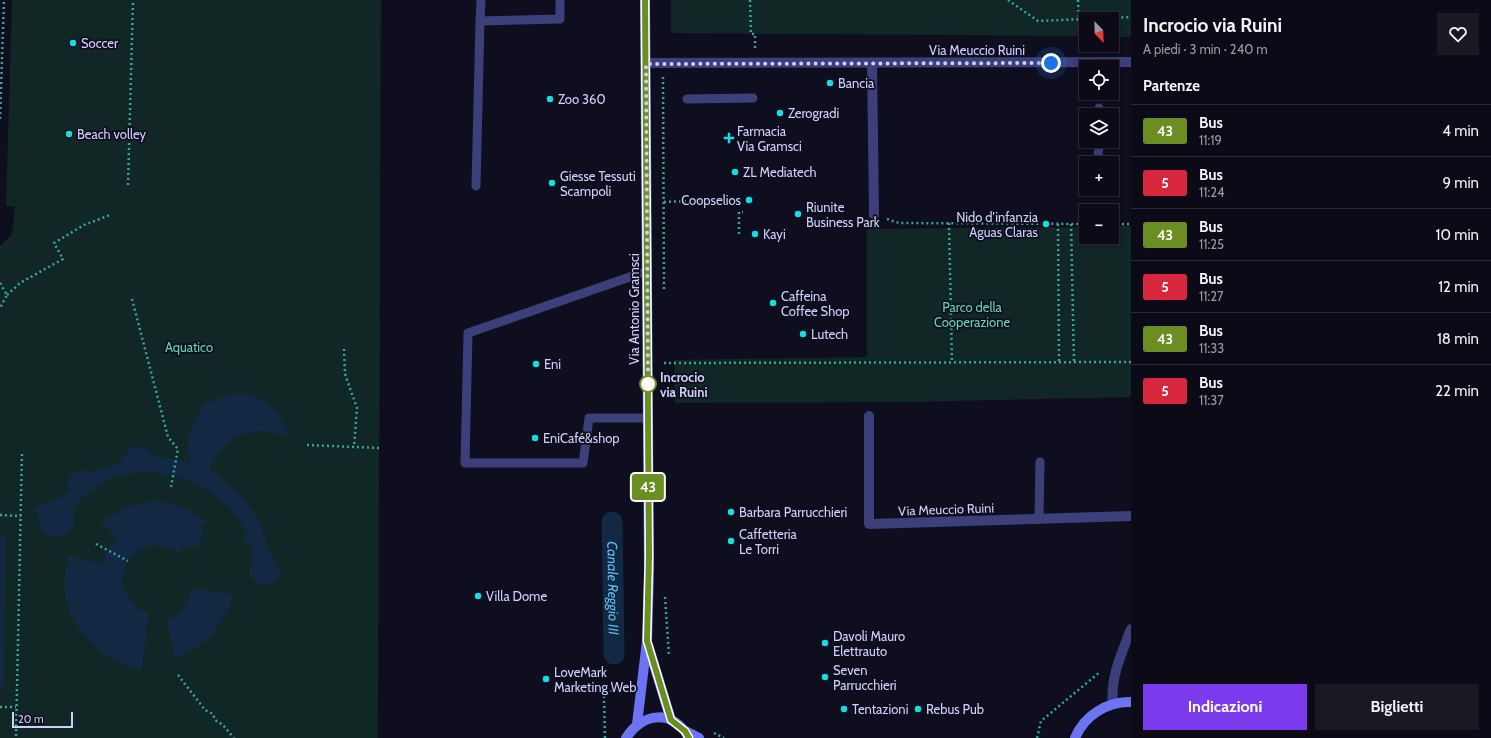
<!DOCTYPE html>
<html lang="it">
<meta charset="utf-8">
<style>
body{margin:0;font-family:Cabin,sans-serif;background:#191823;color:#f1f3f6;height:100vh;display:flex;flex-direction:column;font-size:15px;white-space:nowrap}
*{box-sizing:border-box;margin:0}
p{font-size:13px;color:#9a9aa1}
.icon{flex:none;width:22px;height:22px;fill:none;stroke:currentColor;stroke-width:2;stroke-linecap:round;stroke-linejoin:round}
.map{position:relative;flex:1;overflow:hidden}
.sheet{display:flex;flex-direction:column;background:#0b0a16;width:360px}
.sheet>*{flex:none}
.badge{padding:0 8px;border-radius:3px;font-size:14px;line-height:26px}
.needle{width:26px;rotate:157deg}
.tools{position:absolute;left:1079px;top:12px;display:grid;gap:8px}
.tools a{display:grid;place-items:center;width:40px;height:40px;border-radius:0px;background:#0b0a16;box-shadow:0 2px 6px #0003,0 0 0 1px #2b2b35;font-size:20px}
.scale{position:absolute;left:12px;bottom:10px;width:61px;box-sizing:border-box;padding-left:4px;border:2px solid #d0cefb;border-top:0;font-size:11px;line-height:14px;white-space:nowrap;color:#d0cefb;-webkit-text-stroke:3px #0f0e1e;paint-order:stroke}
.you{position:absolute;width:20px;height:20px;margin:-10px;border:3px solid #fff;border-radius:50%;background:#1a73e8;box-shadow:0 0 0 6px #1a73e833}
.map>.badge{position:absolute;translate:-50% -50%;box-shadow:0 0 0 2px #fff}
h2{padding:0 12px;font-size:15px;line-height:36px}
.round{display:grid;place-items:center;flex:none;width:42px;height:42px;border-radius:0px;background:#191823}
.summary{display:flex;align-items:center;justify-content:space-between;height:68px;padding:0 12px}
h1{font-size:19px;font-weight:800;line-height:30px}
.primary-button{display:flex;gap:8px;margin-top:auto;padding:8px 12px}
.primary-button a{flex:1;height:46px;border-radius:0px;background:#7c3aed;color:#fff;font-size:16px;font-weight:800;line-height:46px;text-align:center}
.primary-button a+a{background:#191823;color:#f1f3f6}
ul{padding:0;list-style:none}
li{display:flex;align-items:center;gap:12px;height:52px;padding:0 12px;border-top:1px solid #2b2b35}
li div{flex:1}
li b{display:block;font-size:15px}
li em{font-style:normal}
li .badge{min-width:44px;font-weight:700;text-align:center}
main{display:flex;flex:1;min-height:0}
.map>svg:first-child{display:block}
</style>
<main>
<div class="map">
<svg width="1131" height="738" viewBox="0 0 1131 738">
<rect width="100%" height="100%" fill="#0f0e1e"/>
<g fill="#112725">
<path d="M 12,0 L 381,0 L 378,738 L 0,738 L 0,246 L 12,235 L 15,207 L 6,206 Z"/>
<path d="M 671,0 L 1131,0 L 1131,37 L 1112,37 L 1112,19 L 1086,19 L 1086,36 L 671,33 Z"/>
<path d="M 1112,226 L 1131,226 L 1131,397 L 910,402 L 675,403 L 674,360 L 867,357 L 867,229 L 1086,227 L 1086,237 L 1112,237 Z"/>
</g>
<g fill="#122943">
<path d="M 240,393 C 267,397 282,412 289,438 C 250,422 230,434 209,469 C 229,484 248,499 259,522 C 263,531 265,540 268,548 C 272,557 278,563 280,573 C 273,591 256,589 249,572 C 252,559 255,557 251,543 L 247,545 L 243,537 L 248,535 C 216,470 119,446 73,509 C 77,526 73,530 58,538 C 40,534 38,526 36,509 L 46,502 L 56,500 L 68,491 C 66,472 76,467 93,473 L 101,469 L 120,462 L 129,449 C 141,443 148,448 155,457 L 165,457 L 191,463 C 190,456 186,447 188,439 C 190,426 198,408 210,402 C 219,397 229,395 240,393 Z"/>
<path d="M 157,501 L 184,507 L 206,521 L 200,527 L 203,532 L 199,545 L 193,548 L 184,546 L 179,554 C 139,522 93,587 149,614 L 141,670 C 105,661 69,631 65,592 C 63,580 67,567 69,555 L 102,564 L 106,553 L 116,538 L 102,522 L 127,506 Z"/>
<path d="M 0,537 L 6,537 L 4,686 L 0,686 Z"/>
<path d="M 192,588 L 234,595 C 224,624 204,648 175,659 L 166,621 C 181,613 188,604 192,588 Z"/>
</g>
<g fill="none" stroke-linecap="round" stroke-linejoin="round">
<path stroke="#122943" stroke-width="21" id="s1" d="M 612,522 L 614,654"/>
<g stroke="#37a697" stroke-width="2.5" stroke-dasharray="2 3" stroke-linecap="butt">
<path d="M 750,0 L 751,34 L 755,34 L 755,48"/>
<path d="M 1008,0 L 1038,21 L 1131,17"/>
<path d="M 1078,0 L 1080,47"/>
<path d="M 663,77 L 664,292"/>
<path d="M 0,119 L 4,0"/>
<path d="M 128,185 L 133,0"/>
<path d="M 664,202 L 716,200"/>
<path d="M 887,219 L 899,223 L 1086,224"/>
<path d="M 949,223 L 952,362"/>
<path d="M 1058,224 L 1059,362"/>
<path d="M 1071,224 L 1074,362"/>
<path d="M 1112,224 L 1131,224"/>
<path d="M 739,234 L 739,212 L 743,212"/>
<path d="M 0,283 L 7,295 L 0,308"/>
<path d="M 7,295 L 20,283 L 63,259 L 54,243 L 84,225 L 110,215"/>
<path d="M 132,299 L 168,437 L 178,449 L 171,487"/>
<path d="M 344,349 L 345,374 L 357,408 L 354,447"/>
<path d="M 664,363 L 1131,362"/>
<path d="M 307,445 L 379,448"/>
<path d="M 0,515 L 21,516"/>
<path d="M 96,544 L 128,561"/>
<path d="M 665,597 L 669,656"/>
<path d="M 178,675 L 205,710 L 213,714 L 215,720 L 223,725 L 234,738"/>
<path d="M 0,707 L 16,707"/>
<path d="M 714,733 L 724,738"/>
<path d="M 16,736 L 22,451"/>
<path d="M 605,738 L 604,697 L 608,692 L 627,687"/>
<path d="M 1037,738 L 1041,721 L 1100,672"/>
</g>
<g stroke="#3c3f79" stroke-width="9">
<path d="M 481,0 L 480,21 L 560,19 L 560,0"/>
<path d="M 687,99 L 753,98"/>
<path d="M 1099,115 L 1099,108"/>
<path d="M 1098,158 L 1099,141"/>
<path d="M 476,186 L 480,21"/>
<path d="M 647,271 L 468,333 L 465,463 L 583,463 L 589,418 L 648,418"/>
<path d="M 1039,519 L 1040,462"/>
</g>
<g stroke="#3c3f79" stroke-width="10">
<path d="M 646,63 L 1131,62"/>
<path d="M 872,63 L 874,215"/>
<path d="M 869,416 L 869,524 L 1131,516"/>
<path d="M 1113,704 C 1110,677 1122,653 1131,629"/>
</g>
<g stroke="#6d74f3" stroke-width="10">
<path d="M 648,645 L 671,720"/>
<path d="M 637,724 L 647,641 L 649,571 L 645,0"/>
<path d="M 685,731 L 699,738"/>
<path d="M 626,738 C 642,712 674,709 689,738"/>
<path d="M 1075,738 C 1084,716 1107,701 1131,702"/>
</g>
</g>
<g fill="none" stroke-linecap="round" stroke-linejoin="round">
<g stroke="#fff" stroke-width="9">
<path id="line" d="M 645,0 L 649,556 L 647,641 L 671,720 L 685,731 L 689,738"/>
</g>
<use href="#line" stroke="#6b8e23" stroke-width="6"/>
<path stroke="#d0cefb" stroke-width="4" stroke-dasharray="0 7.2" d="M 648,384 L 646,64 L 1051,63"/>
</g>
<g fill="#12dee3" stroke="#0f0e1e" stroke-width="1.5">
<circle cx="73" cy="43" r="4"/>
<circle cx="830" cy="83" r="4"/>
<circle cx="550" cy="99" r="4"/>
<circle cx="780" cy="113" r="4"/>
<circle cx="69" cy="134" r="4"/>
<path d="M727 132h4v4h4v4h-4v4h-4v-4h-4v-4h4z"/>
<circle cx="735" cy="172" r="4"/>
<circle cx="552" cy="183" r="4"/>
<circle cx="749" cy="200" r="4"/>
<circle cx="798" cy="214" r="4"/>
<circle cx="1046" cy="224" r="4"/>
<circle cx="755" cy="234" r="4"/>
<circle cx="773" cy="303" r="4"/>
<circle cx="803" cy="334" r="4"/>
<circle cx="536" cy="364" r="4"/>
<circle cx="535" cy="438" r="4"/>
<circle cx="731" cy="512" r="4"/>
<circle cx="731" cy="541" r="4"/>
<circle cx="478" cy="596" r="4"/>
<circle cx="825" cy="643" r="4"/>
<circle cx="825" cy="677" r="4"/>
<circle cx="546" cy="679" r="4"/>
<circle cx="844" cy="709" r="4"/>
<circle cx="918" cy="709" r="4"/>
</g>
<circle fill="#fff" stroke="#6b8e23" stroke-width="2" cx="648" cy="384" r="8"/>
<g text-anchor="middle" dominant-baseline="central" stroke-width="3.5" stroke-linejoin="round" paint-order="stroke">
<g font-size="13" fill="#d0cefb" stroke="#0f0e1e" text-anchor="start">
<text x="81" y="43">Soccer</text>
<text x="838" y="83">Bancia</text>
<text x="558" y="99">Zoo 360</text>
<text x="788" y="113">Zerogradi</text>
<text x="737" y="131">Farmacia<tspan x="737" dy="15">Via Gramsci</tspan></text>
<text x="77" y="134">Beach volley</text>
<text x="743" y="172">ZL Mediatech</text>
<text x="560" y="176">Giesse Tessuti<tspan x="560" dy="15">Scampoli</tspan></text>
<text x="741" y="200" text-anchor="end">Coopselios</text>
<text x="806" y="207">Riunite<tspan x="806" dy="15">Business Park</tspan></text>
<text x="1038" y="217" text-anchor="end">Nido d'infanzia<tspan x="1038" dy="15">Aguas Claras</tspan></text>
<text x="763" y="234">Kayi</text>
<text x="781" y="296">Caffeina<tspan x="781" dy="15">Coffee Shop</tspan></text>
<text x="811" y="334">Lutech</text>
<text x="544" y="364">Eni</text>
<text x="543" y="438">EniCafé&amp;shop</text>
<text x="739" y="512">Barbara Parrucchieri</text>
<text x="739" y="534">Caffetteria<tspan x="739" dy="15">Le Torri</tspan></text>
<text x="486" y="596">Villa Dome</text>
<text x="833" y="636">Davoli Mauro<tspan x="833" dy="15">Elettrauto</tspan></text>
<text x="833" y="670">Seven<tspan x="833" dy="15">Parrucchieri</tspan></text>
<text x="554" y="672">LoveMark<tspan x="554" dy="15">Marketing Web</tspan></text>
<text x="852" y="709">Tentazioni</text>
<text x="926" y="709">Rebus Pub</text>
</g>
<g font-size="13" fill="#d0cefb" stroke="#0f0e1e">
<text x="977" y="50">Via Meuccio Ruini</text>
<text transform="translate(634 309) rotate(-90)">Via Antonio Gramsci</text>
<text transform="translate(946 509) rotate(-2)">Via Meuccio Ruini</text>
</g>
<g font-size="13" fill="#61d4ae" stroke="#0f0e1e">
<text x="972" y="307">Parco della<tspan x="972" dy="15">Cooperazione</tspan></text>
<text x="189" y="347">Aquatico</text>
</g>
<g font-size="13" font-weight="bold" fill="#d0cefb" stroke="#0f0e1e" text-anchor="start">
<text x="660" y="377">Incrocio<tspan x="660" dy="15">via Ruini</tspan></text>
</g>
<g font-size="14" font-style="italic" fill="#65bcf2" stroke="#0f0e1e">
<text stroke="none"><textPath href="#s1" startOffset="66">Canale Reggio III</textPath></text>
</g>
</g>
</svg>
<div class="tools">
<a><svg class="needle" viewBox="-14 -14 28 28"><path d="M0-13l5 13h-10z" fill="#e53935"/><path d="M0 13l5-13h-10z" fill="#9a9aa1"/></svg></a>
<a><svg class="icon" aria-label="locate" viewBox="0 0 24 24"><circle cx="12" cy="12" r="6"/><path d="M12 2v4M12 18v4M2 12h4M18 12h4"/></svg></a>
<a><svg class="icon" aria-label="layers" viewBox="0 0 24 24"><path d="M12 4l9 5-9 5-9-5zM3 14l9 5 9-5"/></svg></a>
<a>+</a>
<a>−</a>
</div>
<div class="scale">20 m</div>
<div class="you" style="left:1051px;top:63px"></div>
<b class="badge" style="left:648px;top:487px;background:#6b8e23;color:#fff">43</b>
</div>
<section class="sheet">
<div class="summary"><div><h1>Incrocio via Ruini</h1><p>A piedi · 3 min · 240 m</p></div><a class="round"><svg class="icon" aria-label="heart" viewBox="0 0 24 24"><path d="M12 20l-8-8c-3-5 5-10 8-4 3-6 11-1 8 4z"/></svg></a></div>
<h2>Partenze</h2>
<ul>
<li><span class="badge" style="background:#6b8e23;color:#fff">43</span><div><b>Bus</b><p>11:19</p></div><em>4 min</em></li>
<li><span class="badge" style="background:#d7263d;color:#fff">5</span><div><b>Bus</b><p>11:24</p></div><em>9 min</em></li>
<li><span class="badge" style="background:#6b8e23;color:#fff">43</span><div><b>Bus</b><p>11:25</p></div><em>10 min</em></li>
<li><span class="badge" style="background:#d7263d;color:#fff">5</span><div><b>Bus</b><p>11:27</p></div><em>12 min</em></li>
<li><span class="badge" style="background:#6b8e23;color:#fff">43</span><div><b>Bus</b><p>11:33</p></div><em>18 min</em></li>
<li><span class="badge" style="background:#d7263d;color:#fff">5</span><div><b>Bus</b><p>11:37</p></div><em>22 min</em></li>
</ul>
<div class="primary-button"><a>Indicazioni</a><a>Biglietti</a></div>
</section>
</main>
